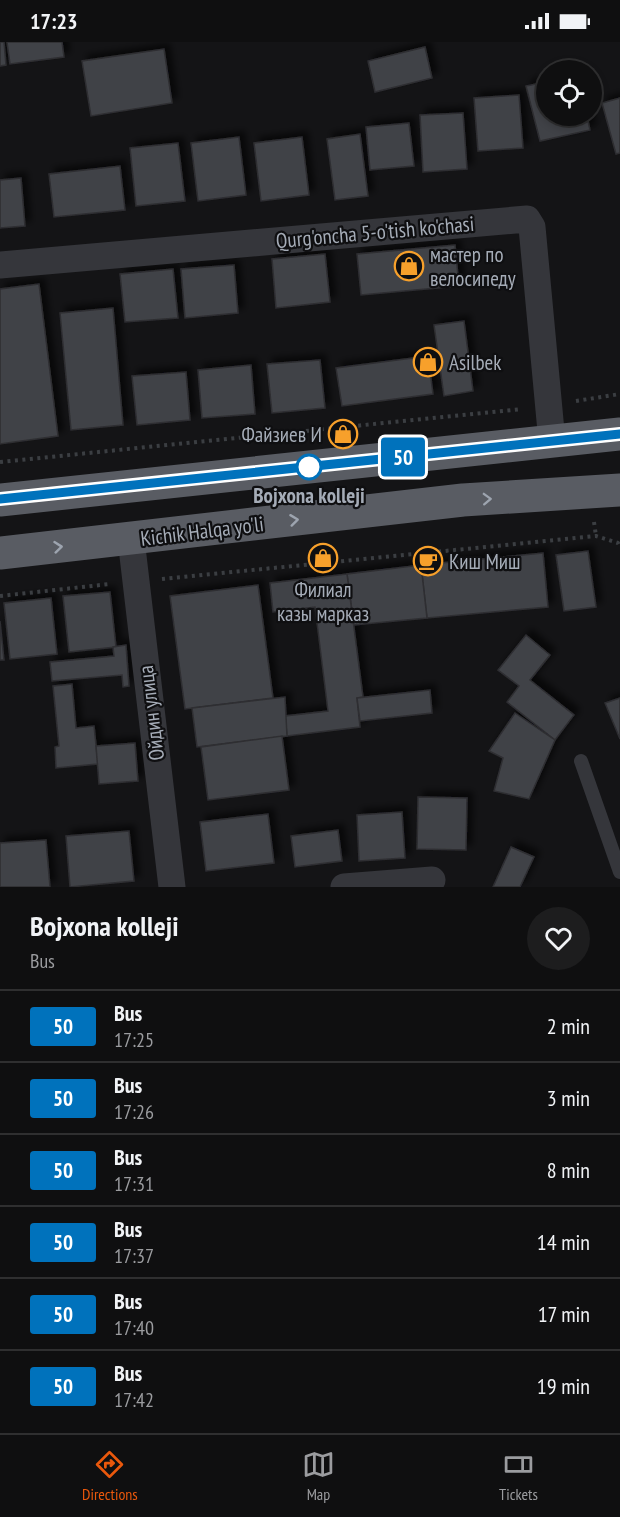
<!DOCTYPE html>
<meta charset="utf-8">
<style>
body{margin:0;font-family:"PT Sans Narrow",sans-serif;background:#1d1d1e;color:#f1f3f6;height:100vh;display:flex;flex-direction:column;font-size:22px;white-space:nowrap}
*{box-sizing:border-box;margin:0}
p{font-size:20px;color:#9b9c9f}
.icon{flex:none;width:33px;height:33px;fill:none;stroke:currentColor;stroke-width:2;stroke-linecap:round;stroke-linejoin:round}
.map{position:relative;height:845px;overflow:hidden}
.panel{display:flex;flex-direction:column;background:#0f0f10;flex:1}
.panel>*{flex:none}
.badge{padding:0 12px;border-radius:4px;font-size:21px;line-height:39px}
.buttons{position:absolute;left:536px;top:18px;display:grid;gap:12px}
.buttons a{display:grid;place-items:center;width:66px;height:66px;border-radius:50%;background:#0f0f10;box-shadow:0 3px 9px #0003,0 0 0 2px #2f2f30;font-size:30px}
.map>.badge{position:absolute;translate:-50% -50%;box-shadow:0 0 0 3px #fff}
.round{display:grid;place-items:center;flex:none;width:63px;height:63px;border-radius:32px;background:#1d1d1e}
.summary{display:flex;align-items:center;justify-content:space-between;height:102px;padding:0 30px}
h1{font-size:28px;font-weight:800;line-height:45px}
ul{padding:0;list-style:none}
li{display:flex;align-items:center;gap:18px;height:72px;padding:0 30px;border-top:2px solid #2f2f30}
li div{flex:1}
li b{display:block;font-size:22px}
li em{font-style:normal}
li .badge{min-width:66px;font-weight:700;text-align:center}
.status{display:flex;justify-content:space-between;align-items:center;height:42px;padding:0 30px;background:#0f0f10;direction:ltr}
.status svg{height:16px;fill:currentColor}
.dock{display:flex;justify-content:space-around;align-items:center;height:84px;border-top:2px solid #2f2f30;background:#0f0f10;font-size:16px;color:#9b9c9f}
.dock a{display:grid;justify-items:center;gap:3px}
.dock .selected{color:#ea580c}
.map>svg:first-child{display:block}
</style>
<div class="status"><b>17:23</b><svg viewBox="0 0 49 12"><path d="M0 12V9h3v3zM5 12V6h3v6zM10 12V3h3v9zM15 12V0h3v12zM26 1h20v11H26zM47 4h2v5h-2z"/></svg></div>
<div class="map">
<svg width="620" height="845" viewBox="0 0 620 845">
<defs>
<filter id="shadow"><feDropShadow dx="5.5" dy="-5.5" stdDeviation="3" flood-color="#0009"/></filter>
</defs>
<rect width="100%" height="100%" fill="#141416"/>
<g fill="#404246" stroke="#2e2e32" stroke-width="1.5" filter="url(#shadow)">
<path d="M 0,0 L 4,0 L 6,23 L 0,24 Z"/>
<path d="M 7,0 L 62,0 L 64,15 L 10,22 Z"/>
<path d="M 425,5 L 432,36 L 375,50 L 368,19 Z"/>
<path d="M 164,7 L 172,61 L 91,74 L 82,19 Z"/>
<path d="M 546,40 L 546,74 L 587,74 L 590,88 L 540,99 L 526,44 Z"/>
<path d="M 519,53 L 523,106 L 478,109 L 474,56 Z"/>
<path d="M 620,56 L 620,111 L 616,112 L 602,61 Z"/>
<path d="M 463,71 L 467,127 L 423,130 L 420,73 Z"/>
<path d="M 409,81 L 414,124 L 370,128 L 366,85 Z"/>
<path d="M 360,92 L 368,154 L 335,158 L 327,97 Z"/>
<path d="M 239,95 L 246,153 L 198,159 L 191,101 Z"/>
<path d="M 302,95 L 309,153 L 261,159 L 254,101 Z"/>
<path d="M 178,101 L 185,159 L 136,164 L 130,106 Z"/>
<path d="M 120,124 L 125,168 L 54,175 L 49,132 Z"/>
<path d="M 21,136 L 25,184 L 0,186 L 0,138 Z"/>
<path d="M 455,203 L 459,244 L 361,253 L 357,212 Z"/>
<path d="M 325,212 L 330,260 L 276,266 L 272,217 Z"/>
<path d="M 234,223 L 238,271 L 185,276 L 181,227 Z"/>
<path d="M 173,227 L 178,276 L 125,280 L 120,232 Z"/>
<path d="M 39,242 L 58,394 L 0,402 L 0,247 Z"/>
<path d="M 113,266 L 123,383 L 71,388 L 60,271 Z"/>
<path d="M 464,279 L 473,349 L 444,354 L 434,283 Z"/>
<path d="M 428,314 L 433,352 L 342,364 L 336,326 Z"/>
<path d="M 320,318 L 325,366 L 272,371 L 267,322 Z"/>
<path d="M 251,323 L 255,372 L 202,376 L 198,328 Z"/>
<path d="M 186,330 L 190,378 L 137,383 L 132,334 Z"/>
<path d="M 588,509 L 596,565 L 564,569 L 556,513 Z"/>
<path d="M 543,511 L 548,565 L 427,576 L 421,523 Z"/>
<path d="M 421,523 L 427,576 L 354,583 L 347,532 Z"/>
<path d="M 347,532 L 363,655 L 357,656 L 360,685 L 287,694 L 285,674 L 328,669 L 315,565 L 273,570 L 270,541 Z"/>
<path d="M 258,543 L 273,656 L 185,667 L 170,554 Z"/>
<path d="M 110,550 L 116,605 L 69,610 L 63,554 Z"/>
<path d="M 51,556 L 57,612 L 10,617 L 4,561 Z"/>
<path d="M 0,579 L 4,618 L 0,618 Z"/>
<path d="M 526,593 L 550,613 L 530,638 L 574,673 L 555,698 L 507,660 L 519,644 L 498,628 Z"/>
<path d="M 126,603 L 129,644 L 123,645 L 122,633 L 52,639 L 50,620 L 114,614 L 113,605 Z"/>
<path d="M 72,642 L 76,686 L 94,684 L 98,722 L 56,726 L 55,705 L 59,704 L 53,644 Z"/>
<path d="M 430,648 L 432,671 L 360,679 L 357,656 Z"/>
<path d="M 285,655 L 287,694 L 197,705 L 192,666 Z"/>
<path d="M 620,656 L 620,697 L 605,661 Z"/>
<path d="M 515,671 L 555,698 L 529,757 L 494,749 L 503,716 L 489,709 Z"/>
<path d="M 282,694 L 289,748 L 208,758 L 201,705 Z"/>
<path d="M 135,701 L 138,739 L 99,742 L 96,704 Z"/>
<path d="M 418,755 L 467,756 L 466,808 L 417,807 Z"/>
<path d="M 402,770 L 405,816 L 359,819 L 357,773 Z"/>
<path d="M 268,772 L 274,821 L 206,829 L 200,780 Z"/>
<path d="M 338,788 L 342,819 L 295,825 L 291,794 Z"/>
<path d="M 129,789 L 134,839 L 70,845 L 66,794 Z"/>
<path d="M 46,798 L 50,845 L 0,845 L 0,801 Z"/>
<path d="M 511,805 L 534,815 L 520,845 L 493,845 Z"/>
</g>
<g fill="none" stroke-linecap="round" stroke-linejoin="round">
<g stroke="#3b3e42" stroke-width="4" stroke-dasharray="3 4.5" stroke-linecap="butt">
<path d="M 576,359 L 620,352"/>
<path d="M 0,420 L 522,367"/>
<path d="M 594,480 L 596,494"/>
<path d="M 162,537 L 596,494 L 618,501 L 620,505"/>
<path d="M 0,554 L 110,542"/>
</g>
<path stroke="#35363b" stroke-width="14" d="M 581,719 L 620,830"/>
<g stroke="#35363b" stroke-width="27">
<path d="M 0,223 L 527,177 L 532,185 L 552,400"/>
<path d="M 131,497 L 172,845"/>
<path d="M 344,845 L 432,838"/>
</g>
<g stroke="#595c63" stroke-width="33">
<path d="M 0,458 L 620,392"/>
<path d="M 0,511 L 463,458 L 620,448"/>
</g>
</g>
<defs><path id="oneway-chevron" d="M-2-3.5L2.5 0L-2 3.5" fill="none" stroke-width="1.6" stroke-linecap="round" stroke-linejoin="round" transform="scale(1.5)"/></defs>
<g stroke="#9da4af">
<use href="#oneway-chevron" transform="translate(487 457) rotate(-2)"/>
<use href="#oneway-chevron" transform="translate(294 478) rotate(-7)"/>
<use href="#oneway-chevron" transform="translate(58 505) rotate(-6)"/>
</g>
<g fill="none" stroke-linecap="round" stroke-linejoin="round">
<g stroke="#fff" stroke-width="14">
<path id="line" d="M 0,457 L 620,392"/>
</g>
<use href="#line" stroke="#0072bc" stroke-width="9"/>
</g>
<defs>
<g id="shop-ring" transform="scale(1.5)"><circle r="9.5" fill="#0f0f11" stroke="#f7a02b" stroke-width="1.5"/><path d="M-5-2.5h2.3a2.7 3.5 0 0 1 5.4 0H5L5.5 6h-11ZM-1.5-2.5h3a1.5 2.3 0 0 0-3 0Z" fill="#f7a02b"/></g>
<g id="cafe-ring" transform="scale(1.5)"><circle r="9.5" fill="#0f0f11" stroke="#f7a02b" stroke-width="1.5"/><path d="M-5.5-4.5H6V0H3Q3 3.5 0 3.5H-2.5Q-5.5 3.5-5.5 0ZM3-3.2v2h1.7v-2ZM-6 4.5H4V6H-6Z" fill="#f7a02b"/></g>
</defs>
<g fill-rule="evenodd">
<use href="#shop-ring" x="409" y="224"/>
<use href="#shop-ring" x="428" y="320"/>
<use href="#shop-ring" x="343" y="392"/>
<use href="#shop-ring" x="323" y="516"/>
<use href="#cafe-ring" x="428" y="519"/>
</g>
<circle fill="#fff" stroke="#0072bc" stroke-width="3" cx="309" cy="425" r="12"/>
<g text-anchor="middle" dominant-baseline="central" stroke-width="4.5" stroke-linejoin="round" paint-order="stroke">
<g font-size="21" fill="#a5acb7" stroke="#0f0f11">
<text transform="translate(375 190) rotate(-5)">Qurg'oncha 5-o'tish ko'chasi</text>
<text transform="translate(202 489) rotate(-7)">Kichik Halqa yo'li</text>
<text transform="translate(151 671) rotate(-97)">Ойдин улица</text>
</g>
<g font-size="21" fill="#a5acb7" stroke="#0f0f11" text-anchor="start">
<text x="430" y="212">мастер по<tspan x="430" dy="24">велосипеду</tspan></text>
<text x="449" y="320">Asilbek</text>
<text x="322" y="392" text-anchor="end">Файзиев И</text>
<text x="449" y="519">Киш Миш</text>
<text x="323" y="547" text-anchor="middle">Филиал<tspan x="323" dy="24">казы марказ</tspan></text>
</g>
<g font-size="21" font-weight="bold" fill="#a5acb7" stroke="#0f0f11">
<text x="309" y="453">Bojxona kolleji</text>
</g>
</g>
</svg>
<div class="buttons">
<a><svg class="icon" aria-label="locate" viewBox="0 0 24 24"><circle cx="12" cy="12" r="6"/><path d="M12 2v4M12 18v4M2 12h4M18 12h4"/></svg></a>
</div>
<b class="badge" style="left:403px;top:415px;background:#0072bc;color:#fff">50</b>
</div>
<section class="panel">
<div class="summary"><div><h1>Bojxona kolleji</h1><p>Bus</p></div><a class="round"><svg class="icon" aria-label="heart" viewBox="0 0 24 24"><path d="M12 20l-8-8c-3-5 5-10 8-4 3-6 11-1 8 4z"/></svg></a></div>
<ul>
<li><span class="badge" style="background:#0072bc;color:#fff">50</span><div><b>Bus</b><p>17:25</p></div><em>2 min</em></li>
<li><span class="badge" style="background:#0072bc;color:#fff">50</span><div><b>Bus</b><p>17:26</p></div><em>3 min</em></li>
<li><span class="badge" style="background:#0072bc;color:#fff">50</span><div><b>Bus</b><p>17:31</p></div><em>8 min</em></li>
<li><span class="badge" style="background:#0072bc;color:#fff">50</span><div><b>Bus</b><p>17:37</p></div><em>14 min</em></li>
<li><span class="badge" style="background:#0072bc;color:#fff">50</span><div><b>Bus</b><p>17:40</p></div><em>17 min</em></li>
<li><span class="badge" style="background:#0072bc;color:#fff">50</span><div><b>Bus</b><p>17:42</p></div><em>19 min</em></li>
</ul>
</section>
<nav class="dock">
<a class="selected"><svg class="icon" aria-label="directions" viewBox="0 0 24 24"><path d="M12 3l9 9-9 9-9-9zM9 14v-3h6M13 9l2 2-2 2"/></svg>Directions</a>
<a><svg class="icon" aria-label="map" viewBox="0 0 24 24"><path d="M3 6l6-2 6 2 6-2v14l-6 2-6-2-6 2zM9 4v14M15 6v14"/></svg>Map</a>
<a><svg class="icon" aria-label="tickets" viewBox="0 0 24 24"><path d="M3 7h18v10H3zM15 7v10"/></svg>Tickets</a>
</nav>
